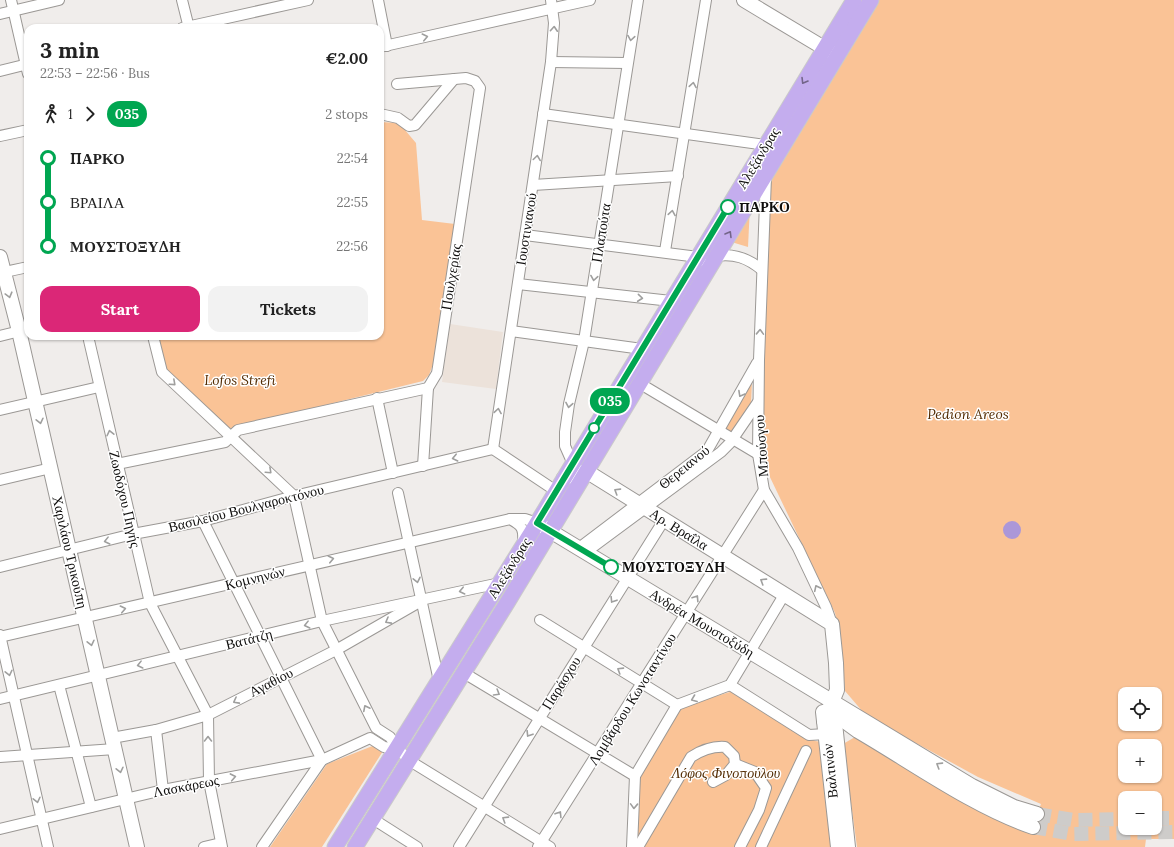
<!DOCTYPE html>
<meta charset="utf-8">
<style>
body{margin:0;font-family:Lora,serif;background:#f2f2f2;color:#222;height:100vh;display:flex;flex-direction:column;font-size:15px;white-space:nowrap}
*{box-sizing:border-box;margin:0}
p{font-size:13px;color:#767676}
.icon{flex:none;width:22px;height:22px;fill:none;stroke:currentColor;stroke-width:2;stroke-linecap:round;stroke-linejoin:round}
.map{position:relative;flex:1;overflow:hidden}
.sheet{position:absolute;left:24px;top:24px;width:360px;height:316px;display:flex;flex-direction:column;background:#fff;border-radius:12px;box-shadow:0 1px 3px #0004}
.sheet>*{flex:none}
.badge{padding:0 8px;border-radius:13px;font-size:14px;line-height:26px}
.tools{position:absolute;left:1118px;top:687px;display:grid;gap:8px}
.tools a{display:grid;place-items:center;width:44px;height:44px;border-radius:8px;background:#fff;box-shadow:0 1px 3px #0004;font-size:20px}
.map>.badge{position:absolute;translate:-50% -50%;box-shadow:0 0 0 2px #fff}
.legs{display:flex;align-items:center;gap:6px;height:44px;padding:0 16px;font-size:13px}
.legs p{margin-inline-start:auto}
.headline{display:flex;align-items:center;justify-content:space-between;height:68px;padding:0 16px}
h1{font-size:22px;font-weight:700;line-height:30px}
.button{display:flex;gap:8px;margin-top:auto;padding:8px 16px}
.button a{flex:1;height:46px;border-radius:12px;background:#db2777;color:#fff;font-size:16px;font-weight:700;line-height:46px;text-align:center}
.button a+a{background:#f2f2f2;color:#222}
ul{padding:0 16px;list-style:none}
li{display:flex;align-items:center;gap:14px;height:44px;font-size:15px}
li i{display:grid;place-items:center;width:6px;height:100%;margin:0 5px;background:currentColor}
li i::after{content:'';width:10px;height:10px;margin:-5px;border:3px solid;border-radius:50%;background:#fff}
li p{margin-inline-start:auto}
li:first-child i{background:linear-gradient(#0000 50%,currentColor 0)}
li:last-child i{background:linear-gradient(currentColor 50%,#0000 0)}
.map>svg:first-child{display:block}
</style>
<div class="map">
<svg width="1174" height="847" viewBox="0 0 1174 847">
<rect width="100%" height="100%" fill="#f0edeb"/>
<path fill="#ece2da" d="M 450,324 L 503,332 L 496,389 L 442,382 Z"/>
<g fill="#fac396" fill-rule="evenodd">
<path d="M 874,0 L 1174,0 L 1174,839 L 1146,839 L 1145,847 L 857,847 L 843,744 L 855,737 L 1037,814 L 1041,804 L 978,777 L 892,730 L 863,712 L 845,691 L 841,642 L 835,613 L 768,473 L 761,449 L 769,173 ZM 1125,694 L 1155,694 L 1155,724 L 1125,724 ZM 1125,746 L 1155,746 L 1155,776 L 1125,776 ZM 1125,798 L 1155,798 L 1155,828 L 1125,828 Z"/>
<path d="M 380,122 L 399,123 L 416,143 L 422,220 L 455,224 L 435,359 L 429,375 L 423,381 L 227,429 L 165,371 L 158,336 L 380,336 Z"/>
<path d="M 750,206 L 748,247 L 728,241 Z"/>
<path d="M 752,380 L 751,406 L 732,435 L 723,430 Z"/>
<path d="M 733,691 L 815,741 L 823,742 L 835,847 L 635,847 L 637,777 L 678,708 Z"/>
<path d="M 375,745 L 383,751 L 322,847 L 270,847 L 327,764 Z"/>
</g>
<circle fill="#ab97d8" cx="1012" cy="530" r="9"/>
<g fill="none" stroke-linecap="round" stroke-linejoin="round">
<g stroke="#ceccca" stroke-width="14" stroke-dasharray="14 7" stroke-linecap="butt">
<path d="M 1037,814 L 1073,820 L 1125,819"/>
<path d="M 1155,818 L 1174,818"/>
<path d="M 1033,827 L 1072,834 L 1174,832"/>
</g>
<g stroke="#9b9895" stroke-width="12">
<g id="street">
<path d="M 11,0 L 28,74"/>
<path d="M 182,0 L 189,28"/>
<path d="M 378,0 L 387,46"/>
<path d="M 0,14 L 59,0"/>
<path d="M 182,28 L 308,0"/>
<path d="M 380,47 L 590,0"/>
<path d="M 551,62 L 627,63"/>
<path d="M 0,71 L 28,64"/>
<path d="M 397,84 L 466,78 L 475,81 L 480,88 L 438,367 L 437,373 L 428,388 L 423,466"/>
<path d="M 380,114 L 398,118 L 409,126 L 415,125 L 454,79"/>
<path d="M 543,114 L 766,145"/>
<path d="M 0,136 L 28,130"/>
<path d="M 766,177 L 759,360 L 758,454 L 764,490 L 798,548 L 826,607 L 832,624"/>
<path d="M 533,185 L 678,176"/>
<path d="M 525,235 L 698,257 L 701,261"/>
<path d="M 665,251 L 706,0"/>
<path d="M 716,256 C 734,253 748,258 762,270"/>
<path d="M 0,273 L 28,267"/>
<path d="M 518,284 L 671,301"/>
<path d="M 511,331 L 642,349"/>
<path d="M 0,336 L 28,329"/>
<path d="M 88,336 L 150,603 L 208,715 L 209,781 L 222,847"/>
<path d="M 153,336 L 162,372 L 294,496"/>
<path d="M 639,383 L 758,454"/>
<path d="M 377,398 L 393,473"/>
<path d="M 0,410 L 99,387"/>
<path d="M 493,449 L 551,62 L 554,23 L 551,0"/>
<path d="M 493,449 L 556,491"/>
<path d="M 117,464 L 225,442 L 238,430 L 428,388"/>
<path d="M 573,464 L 565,446 L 565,432 L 569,404 L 584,341 L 638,0"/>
<path d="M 0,480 L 51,468"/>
<path d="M 398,493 L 439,681"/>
<path d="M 294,496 L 322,621 L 376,728 L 390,737 L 398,749 L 410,761 L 550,847"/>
<path d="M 510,519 C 523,526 524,529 523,544"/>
<path d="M 203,521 L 322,760 L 262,847"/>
<path d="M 579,548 L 707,451 L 757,363"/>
<path d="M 586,552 L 721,452 L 730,443 L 758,402"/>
<path d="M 0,567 L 133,534 L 203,521 L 294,496 L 493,449"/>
<path d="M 540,620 L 677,705"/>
<path d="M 0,635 L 48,847"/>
<path d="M 0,637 L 510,519 L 525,519 L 537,523"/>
<path d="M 464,673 L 635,776"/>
<path d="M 59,685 L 91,807"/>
<path d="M 730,685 L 809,735 L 826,734"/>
<path d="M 0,699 L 322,621 L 500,583"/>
<path d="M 156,730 L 163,790"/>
<path d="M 112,738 L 156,730 L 208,715 L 336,650 L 416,604"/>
<path d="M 0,757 L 115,749"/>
<path d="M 735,764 L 755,772 L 766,788 L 759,810 L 740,847"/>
<path d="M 373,819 L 417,847"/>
<path d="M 0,829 L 163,790 L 322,760 L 370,738 L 384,747 L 398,749"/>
<path d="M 204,847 L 221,843"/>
<path d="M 459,847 L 664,520"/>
<path d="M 538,847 L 764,490"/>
<path d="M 632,847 L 635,776 L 677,705 L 730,685 L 784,595"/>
<path d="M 638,847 L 691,757 C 702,750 712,746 725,747 L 734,756 L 735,764 L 726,775 L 713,782"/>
<path d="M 761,847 L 806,751"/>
</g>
</g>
<g stroke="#9b9895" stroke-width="16">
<g id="secondary">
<path d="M 744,0 L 834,54"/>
<path d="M 0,257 L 19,331 L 137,847"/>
<path d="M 564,478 L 586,471 L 832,624 L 836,663 L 837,690 L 824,721"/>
<path d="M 542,526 L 972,786 L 1014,807 L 1037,814"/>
<path d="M 833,704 L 848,847"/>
<path d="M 835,705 L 847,723 L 858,731 C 913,763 974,807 1033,827"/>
<path d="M 823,712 L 838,847"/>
</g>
</g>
<g stroke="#cacaca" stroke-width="17">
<g id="primary">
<path d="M 335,847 L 531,533 L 854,0"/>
<path d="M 355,847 L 507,603 L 871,0"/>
</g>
</g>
<use href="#street" stroke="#fff" stroke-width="10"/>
<use href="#secondary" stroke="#fff" stroke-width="14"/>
<use href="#primary" stroke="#c4adee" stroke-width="15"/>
</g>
<defs><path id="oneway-chevron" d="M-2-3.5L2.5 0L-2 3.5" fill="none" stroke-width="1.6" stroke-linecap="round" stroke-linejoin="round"/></defs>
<g stroke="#9f9f9e">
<use href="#oneway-chevron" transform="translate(554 29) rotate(-86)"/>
<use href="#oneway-chevron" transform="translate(425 37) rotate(-13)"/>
<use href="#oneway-chevron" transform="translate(631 38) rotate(99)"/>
<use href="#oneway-chevron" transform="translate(693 85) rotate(-81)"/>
<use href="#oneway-chevron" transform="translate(537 158) rotate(-82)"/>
<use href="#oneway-chevron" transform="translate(672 213) rotate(-81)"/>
<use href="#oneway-chevron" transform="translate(594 278) rotate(99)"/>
<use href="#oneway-chevron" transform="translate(9 295) rotate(75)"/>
<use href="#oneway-chevron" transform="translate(640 298) rotate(6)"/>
<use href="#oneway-chevron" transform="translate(760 332) rotate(-88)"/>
<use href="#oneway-chevron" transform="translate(173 383) rotate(42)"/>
<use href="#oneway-chevron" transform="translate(741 394) rotate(119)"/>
<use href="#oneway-chevron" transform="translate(569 405) rotate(100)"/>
<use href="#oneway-chevron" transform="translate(498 411) rotate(-81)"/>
<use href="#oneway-chevron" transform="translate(40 421) rotate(77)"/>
<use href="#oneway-chevron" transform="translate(110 433) rotate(-103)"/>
<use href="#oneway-chevron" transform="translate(455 458) rotate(167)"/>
<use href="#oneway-chevron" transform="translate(269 471) rotate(43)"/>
<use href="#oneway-chevron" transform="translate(617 491) rotate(-148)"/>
<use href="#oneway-chevron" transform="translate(107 541) rotate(166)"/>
<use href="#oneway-chevron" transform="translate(331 559) rotate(-13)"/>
<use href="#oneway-chevron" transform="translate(417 580) rotate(78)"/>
<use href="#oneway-chevron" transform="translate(763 581) rotate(-148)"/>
<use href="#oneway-chevron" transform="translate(817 588) rotate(-116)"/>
<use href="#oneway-chevron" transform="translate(462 591) rotate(167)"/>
<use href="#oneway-chevron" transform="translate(696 598) rotate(-57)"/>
<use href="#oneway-chevron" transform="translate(613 600) rotate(122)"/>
<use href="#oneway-chevron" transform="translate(123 609) rotate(-12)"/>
<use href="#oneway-chevron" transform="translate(388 621) rotate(151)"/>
<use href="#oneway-chevron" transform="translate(307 625) rotate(166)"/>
<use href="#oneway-chevron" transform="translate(91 643) rotate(77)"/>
<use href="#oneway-chevron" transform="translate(140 665) rotate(166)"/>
<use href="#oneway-chevron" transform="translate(620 670) rotate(-148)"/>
<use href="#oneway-chevron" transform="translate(9 673) rotate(77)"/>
<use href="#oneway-chevron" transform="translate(497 693) rotate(31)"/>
<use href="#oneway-chevron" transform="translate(694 699) rotate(159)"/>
<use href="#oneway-chevron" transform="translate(236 701) rotate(152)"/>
<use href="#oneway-chevron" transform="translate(366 708) rotate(-117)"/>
<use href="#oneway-chevron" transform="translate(529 734) rotate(122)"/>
<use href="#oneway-chevron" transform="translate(208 739) rotate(-90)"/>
<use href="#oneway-chevron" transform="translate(939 765) rotate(-148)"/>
<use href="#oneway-chevron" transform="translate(120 770) rotate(77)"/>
<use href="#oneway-chevron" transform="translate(233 777) rotate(-11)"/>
<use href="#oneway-chevron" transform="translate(37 800) rotate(77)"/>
<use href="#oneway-chevron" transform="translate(634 806) rotate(92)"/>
<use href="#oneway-chevron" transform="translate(559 814) rotate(-58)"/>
<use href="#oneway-chevron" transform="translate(505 819) rotate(-148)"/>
</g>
<g stroke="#736589">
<use href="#oneway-chevron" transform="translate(804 81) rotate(121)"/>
<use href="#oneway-chevron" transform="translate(729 234) rotate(-59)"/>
</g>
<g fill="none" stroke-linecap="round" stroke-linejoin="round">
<g stroke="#fff" stroke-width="9">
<path id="line-1" d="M 611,567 L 537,523 L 728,207"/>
</g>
<use href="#line-1" stroke="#00a651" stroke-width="6"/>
</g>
<g fill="#fff" stroke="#00a651" stroke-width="2">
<circle cx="728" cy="207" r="7"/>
<circle cx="594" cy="428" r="5"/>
<circle cx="611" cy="567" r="7"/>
</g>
<g text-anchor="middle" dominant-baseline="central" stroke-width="3" stroke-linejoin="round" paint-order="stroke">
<g font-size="14" fill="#0f0e0d" stroke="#fff">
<text transform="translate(758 158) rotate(-59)">Αλεξάνδρας</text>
<text transform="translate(526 229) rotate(-81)">Ιουστινιανού</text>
<text transform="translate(601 233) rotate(-81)">Πλαπούτα</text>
<text transform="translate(451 277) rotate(-81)">Πουλχερίας</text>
<text transform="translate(761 446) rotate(-94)">Μπούσγου</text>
<text transform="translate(684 467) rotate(-39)">Θερειανού</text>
<text transform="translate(125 499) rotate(77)">Ζωοδόχου Πηγής</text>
<text transform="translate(246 508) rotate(-14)">Βασιλείου Βουλγαροκτόνου</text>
<text transform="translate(679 529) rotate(32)">Αρ. Βραΐλα</text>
<text transform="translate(70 552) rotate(77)">Χαριλάου Τρικούπη</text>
<text transform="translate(509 568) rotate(-58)">Αλεξάνδρας</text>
<text transform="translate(255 578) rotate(-14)">Κομνηνών</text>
<text transform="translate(702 623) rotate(31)">Ανδρέα Μουστοξύδη</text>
<text transform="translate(249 639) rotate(-14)">Βατάτζη</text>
<text transform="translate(271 682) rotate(-27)">Αγαθίου</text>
<text transform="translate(561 683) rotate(-58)">Παράσχου</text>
<text transform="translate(632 699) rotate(-58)">Λομβάρδου Κωνσταντίνου</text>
<text transform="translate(830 771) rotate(-96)">Βαλτινών</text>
<text transform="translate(186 786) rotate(-11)">Λασκάρεως</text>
</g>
<g font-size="14" font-weight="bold" fill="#0f0e0d" stroke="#fff" text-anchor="start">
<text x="739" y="207">ΠΑΡΚΟ</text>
<text x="622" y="567">ΜΟΥΣΤΟΞΥΔΗ</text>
</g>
<g font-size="14" font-style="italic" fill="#542d04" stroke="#fff">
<text x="240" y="380">Lofos Strefi</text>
<text x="968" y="414">Pedion Areos</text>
<text x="726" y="773">Λόφος Φινοπούλου</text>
</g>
</g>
</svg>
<div class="tools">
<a><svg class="icon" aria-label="locate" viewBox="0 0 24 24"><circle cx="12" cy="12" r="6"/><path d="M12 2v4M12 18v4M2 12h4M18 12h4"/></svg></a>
<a>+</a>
<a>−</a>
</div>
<b class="badge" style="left:610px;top:401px;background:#00a651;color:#fff">035</b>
<section class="sheet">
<div class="headline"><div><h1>3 min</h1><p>22:53 – 22:56 · Bus</p></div><b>€2.00</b></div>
<div class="legs"><svg class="icon" aria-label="walk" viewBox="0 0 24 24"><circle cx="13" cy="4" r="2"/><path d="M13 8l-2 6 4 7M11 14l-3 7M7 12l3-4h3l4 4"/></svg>1<svg class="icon" aria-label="forward" viewBox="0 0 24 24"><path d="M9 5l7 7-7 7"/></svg><b class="badge" style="background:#00a651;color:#fff">035</b><p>2 stops</p></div>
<ul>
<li><i style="color:#00a651"></i><b>ΠΑΡΚΟ</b><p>22:54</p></li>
<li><i style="color:#00a651"></i><span>ΒΡΑΙΛΑ</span><p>22:55</p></li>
<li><i style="color:#00a651"></i><b>ΜΟΥΣΤΟΞΥΔΗ</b><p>22:56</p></li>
</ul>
<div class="button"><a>Start</a><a>Tickets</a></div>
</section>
</div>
